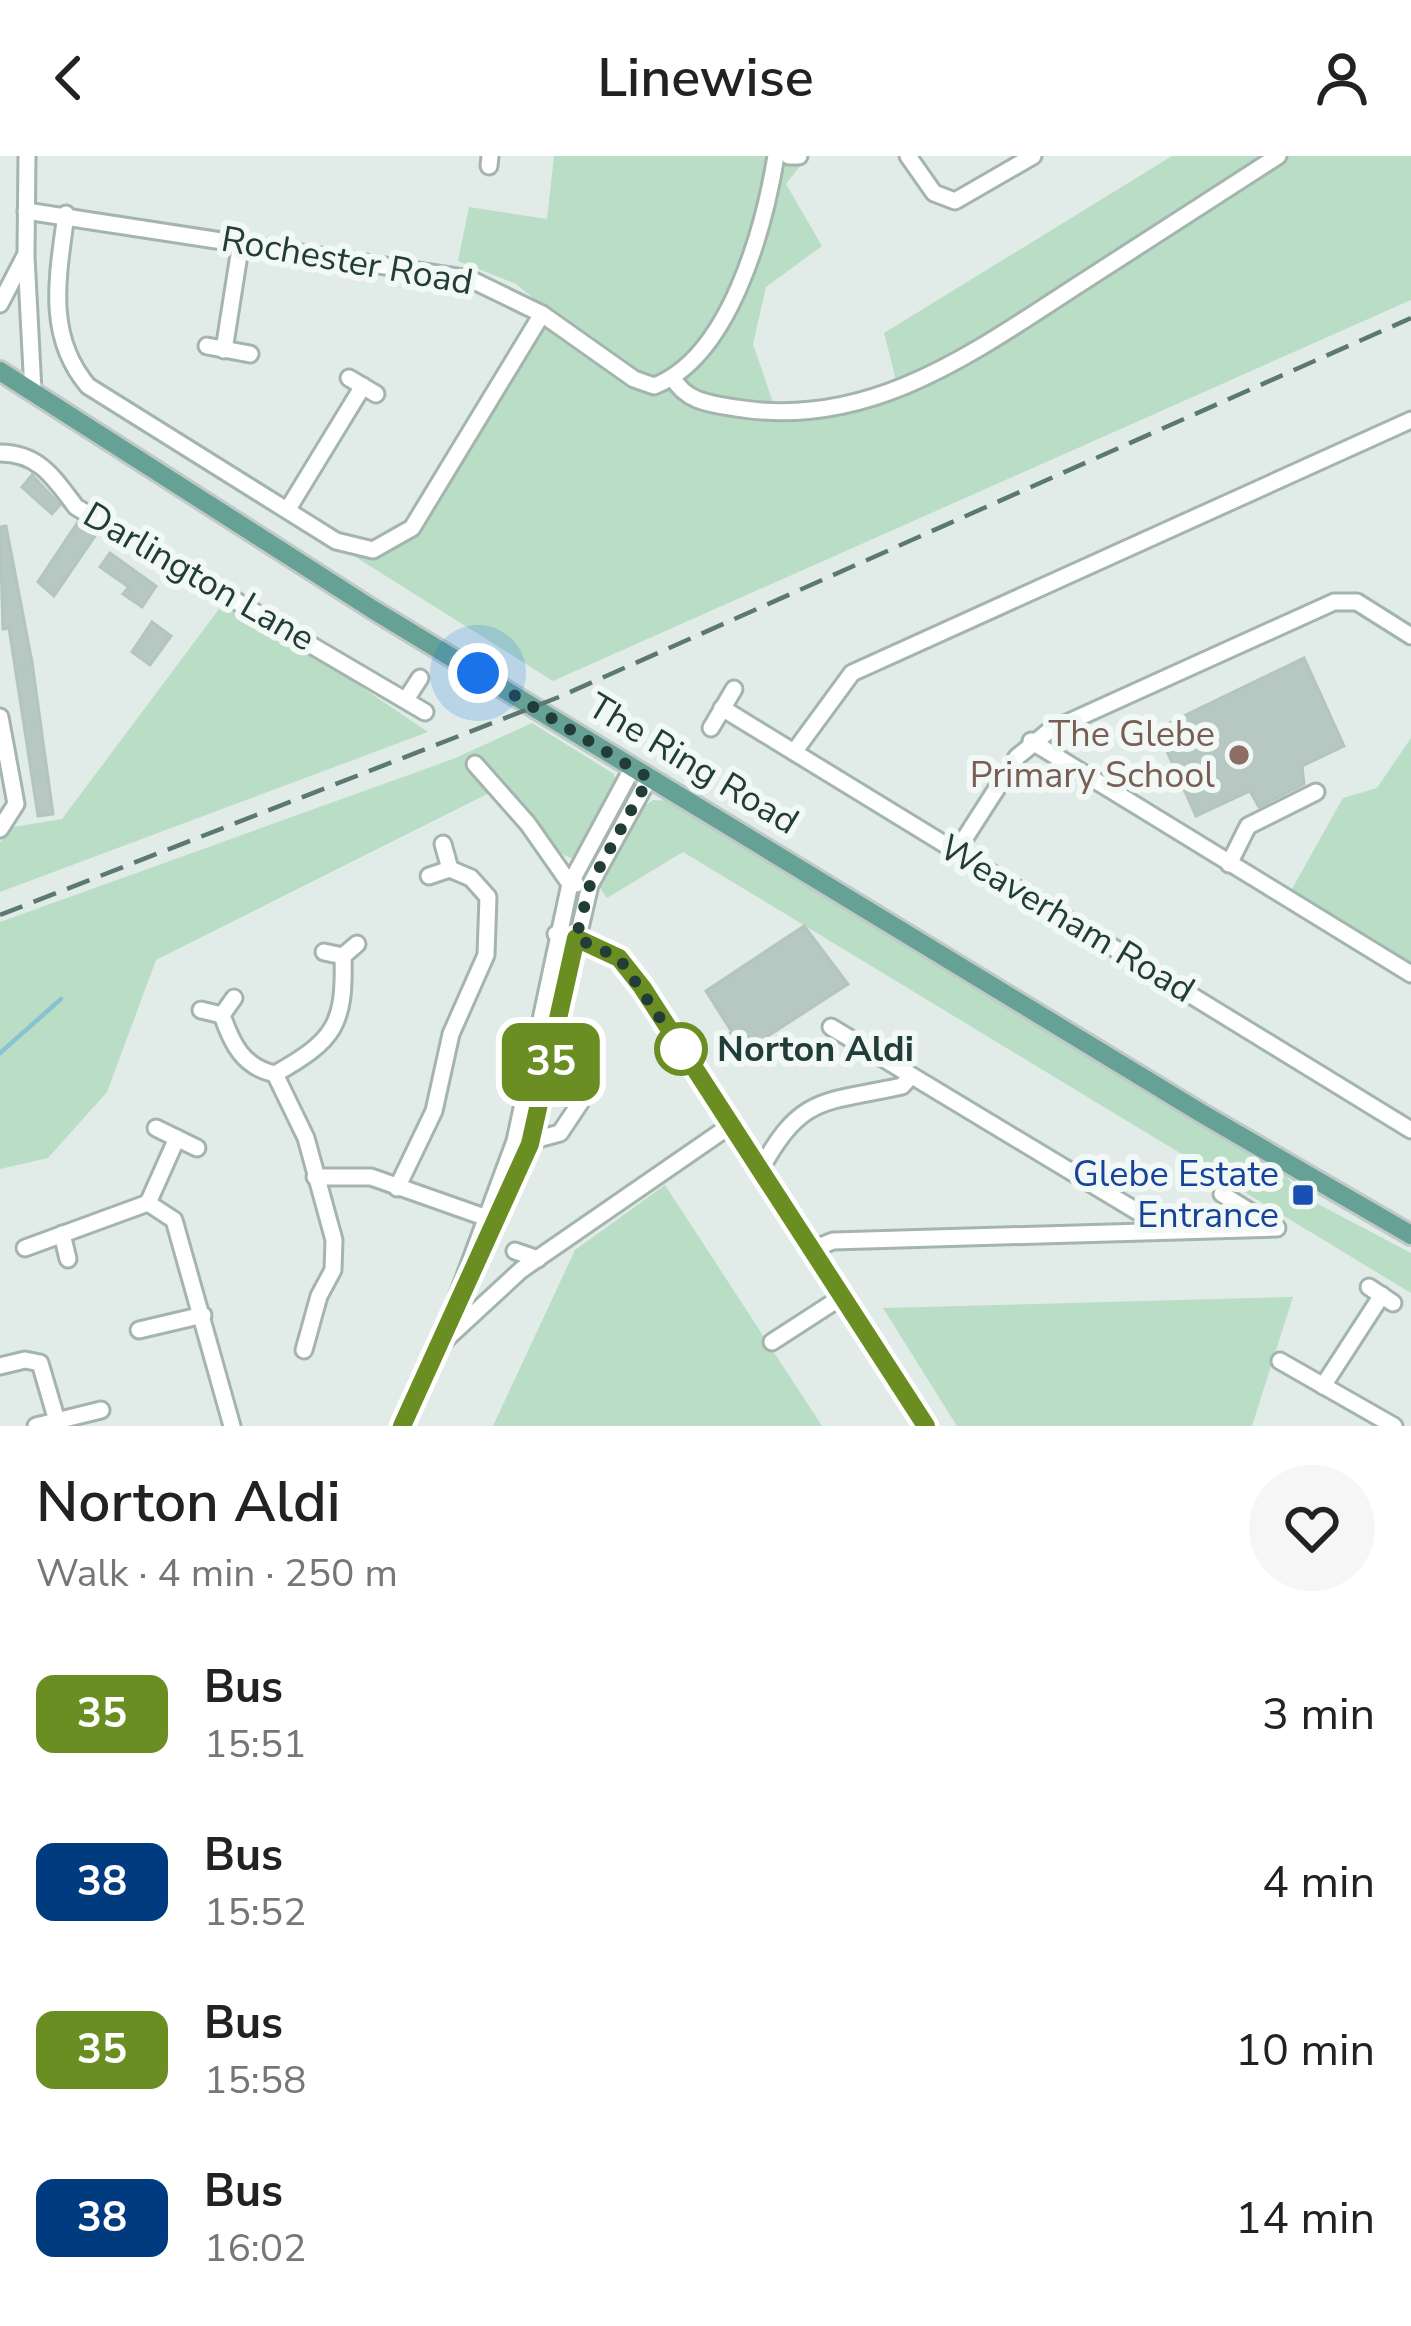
<!DOCTYPE html>
<meta charset="utf-8">
<style>
body{margin:0;font-family:"Nunito Sans",sans-serif;background:#f6f6f6;color:#222;height:100vh;display:flex;flex-direction:column;font-size:45px;white-space:nowrap}
*{box-sizing:border-box;margin:0}
p{font-size:39px;color:#767676}
.icon{flex:none;width:66px;height:66px;fill:none;stroke:currentColor;stroke-width:2;stroke-linecap:round;stroke-linejoin:round}
.map{position:relative;height:1270px;overflow:hidden}
.details{display:flex;flex-direction:column;background:#fff;flex:1}
.details>*{flex:none}
.badge{padding:0 24px;border-radius:18px;font-size:42px;line-height:78px}
.you{position:absolute;width:60px;height:60px;margin:-30px;border:9px solid #fff;border-radius:50%;background:#1a73e8;box-shadow:0 0 0 18px #1a73e833}
.map>.badge{position:absolute;translate:-50% -50%;box-shadow:0 0 0 6px #fff}
.round{display:grid;place-items:center;flex:none;width:126px;height:126px;border-radius:63px;background:#f6f6f6}
.summary{display:flex;align-items:center;justify-content:space-between;height:204px;padding:0 36px}
h1{font-size:57px;font-weight:600;line-height:90px}
ul{padding:0;list-style:none}
li{display:flex;align-items:center;gap:36px;height:168px;padding:0 36px}
li div{flex:1}
li b{display:block;font-size:45px}
li em{font-style:normal}
li .badge{min-width:132px;font-weight:700;text-align:center}
header{display:flex;justify-content:space-between;align-items:center;height:156px;padding:0 36px;background:#fff;font-size:54px;font-weight:600}
.map>svg:first-child{display:block}
</style>
<header><svg class="icon" aria-label="back" viewBox="0 0 24 24"><path d="M15 5l-7 7 7 7"/></svg>Linewise<svg class="icon" aria-label="person" viewBox="0 0 24 24"><circle cx="12" cy="8" r="4"/><path d="M4 21q1-7 8-7t8 7"/></svg></header>
<div class="map">
<svg width="1411" height="1270" viewBox="0 0 1411 1270">
<rect width="100%" height="100%" fill="#e1ece8"/>
<g fill="#baddc5">
<path d="M 554,0 L 808,0 L 786,28 L 822,90 L 766,131 L 753,188 L 778,261 L 897,228 L 884,177 L 1172,0 L 1411,0 L 1411,144 L 553,525 L 354,400 L 402,380 L 543,150 L 516,128 L 458,105 L 469,51 L 547,63 Z"/>
<path d="M 228,441 L 428,576 L 0,736 L 0,686 L 13,671 L 62,663 Z"/>
<path d="M 532,567 L 614,618 L 617,633 L 575,704 L 562,698 L 501,625 L 491,636 L 156,804 L 107,936 L 48,1002 L 0,1013 L 0,766 L 453,603 Z"/>
<path d="M 1411,582 L 1411,806 L 1292,733 L 1343,642 L 1377,632 Z"/>
<path d="M 653,644 L 670,645 L 1282,1014 L 1299,1038 L 1411,1097 L 1411,1137 L 683,696 L 607,742 L 598,729 L 640,653 Z"/>
<path d="M 665,1029 L 822,1270 L 493,1270 L 575,1094 Z"/>
<path d="M 1293,1141 L 1252,1270 L 957,1270 L 883,1152 Z"/>
</g>
<g fill="none" stroke-linecap="round" stroke-linejoin="round">
<path stroke="#89c2d1" stroke-width="4.5" d="M 0,897 L 61,843"/>
</g>
<g fill="#b7c7c1" stroke="#b4c5bf" stroke-width="3">
<path d="M 32,319 L 60,349 L 52,358 L 22,331 Z"/>
<path d="M 78,366 L 97,377 L 54,440 L 38,426 Z"/>
<path d="M 6,370 L 32,506 L 53,658 L 38,660 L 9,472 L 3,473 L 0,371 Z"/>
<path d="M 110,397 L 156,430 L 142,451 L 123,438 L 129,431 L 100,411 Z"/>
<path d="M 152,466 L 171,480 L 150,509 L 132,496 Z"/>
<path d="M 1304,502 L 1344,590 L 1302,610 L 1304,628 L 1259,651 L 1250,635 L 1196,660 L 1157,573 Z"/>
<path d="M 804,770 L 848,828 L 734,902 L 722,883 L 732,876 L 706,835 Z"/>
</g>
<g fill="none" stroke-linecap="round" stroke-linejoin="round">
<g stroke="#a4b4af" stroke-width="21">
<g id="minor">
<path d="M 789,0 L 799,0"/>
<path d="M 908,0 L 934,37 L 955,45 L 1033,0"/>
<path d="M 489,10 L 490,0"/>
<path d="M 26,55 L 470,123 L 542,158 L 634,223 L 654,230 C 730,201 764,72 776,0"/>
<path d="M 66,58 C 58,120 45,179 88,230 L 336,385 L 373,394 L 412,372 L 542,158"/>
<path d="M 26,101 L 33,235"/>
<path d="M 0,148 L 26,98 L 27,0"/>
<path d="M 207,190 L 250,198"/>
<path d="M 224,194 L 241,86"/>
<path d="M 349,222 L 376,238"/>
<path d="M 673,222 C 686,246 711,248 736,252 C 869,274 973,197 1078,129 C 1145,86 1211,43 1278,0"/>
<path d="M 0,297 C 39,297 54,322 76,351 L 425,556"/>
<path d="M 288,353 L 363,230"/>
<path d="M 407,542 L 420,522"/>
<path d="M 722,552 L 1411,974"/>
<path d="M 0,561 L 16,648 L 0,673"/>
<path d="M 711,572 L 734,533"/>
<path d="M 1031,585 L 1411,818"/>
<path d="M 794,596 L 852,517 L 1411,264"/>
<path d="M 475,608 L 528,668 L 570,728 L 576,728"/>
<path d="M 956,696 L 1017,601 L 1049,575 L 1334,446 L 1357,446 L 1411,480"/>
<path d="M 1229,708 L 1248,670 L 1316,636"/>
<path d="M 429,720 L 450,713 L 443,688"/>
<path d="M 556,778 C 596,786 617,800 642,831 L 926,1270"/>
<path d="M 324,796 L 343,800"/>
<path d="M 234,842 L 222,859 C 232,888 243,911 275,918 C 335,884 345,869 343,800 L 357,788"/>
<path d="M 201,854 L 222,859"/>
<path d="M 831,871 L 1168,1074"/>
<path d="M 275,918 L 306,982 L 334,1084 L 333,1114 L 319,1140 L 304,1194"/>
<path d="M 156,972 L 197,992"/>
<path d="M 523,987 L 560,977 L 580,947 C 575,925 569,908 546,902"/>
<path d="M 761,1013 C 801,938 825,947 902,930 L 911,920"/>
<path d="M 315,1021 L 371,1021 L 490,1063"/>
<path d="M 397,1032 L 434,955 L 451,878 L 486,799 L 488,741 L 471,722 L 450,713"/>
<path d="M 1222,1038 L 1275,1071"/>
<path d="M 148,1047 L 174,1064 L 232,1270"/>
<path d="M 148,1047 L 177,982"/>
<path d="M 62,1078 L 68,1103"/>
<path d="M 25,1092 L 148,1047"/>
<path d="M 813,1093 L 833,1085 L 1277,1072"/>
<path d="M 515,1095 L 538,1103"/>
<path d="M 1369,1131 L 1393,1147"/>
<path d="M 462,1140 L 530,988 L 590,729 L 649,622"/>
<path d="M 139,1174 L 203,1159"/>
<path d="M 772,1186 L 843,1140"/>
<path d="M 442,1187 L 521,1114 L 731,969"/>
<path d="M 1280,1205 L 1394,1270"/>
<path d="M 0,1210 L 25,1204 L 40,1207 L 57,1265"/>
<path d="M 1323,1230 L 1382,1139"/>
<path d="M 36,1270 L 101,1254"/>
<path d="M 402,1270 L 439,1190 L 515,985 L 570,728 L 633,611"/>
</g>
</g>
<g stroke="#c1c9c7" stroke-width="24">
<path id="major" d="M 0,215 L 372,453 L 1201,957 L 1411,1079"/>
</g>
<use href="#minor" stroke="#fff" stroke-width="15"/>
<use href="#major" stroke="#66a195" stroke-width="18"/>
<path stroke="#5c7872" stroke-width="4.5" stroke-dasharray="24 12" stroke-linecap="butt" d="M 0,759 L 559,541 L 1411,162"/>
</g>
<g fill="none" stroke-linecap="round" stroke-linejoin="round">
<g stroke="#fff" stroke-width="27">
<path id="line" d="M 402,1270 L 530,988 L 576,782 L 619,802 L 642,831 L 926,1270"/>
</g>
<use href="#line" stroke="#6b8e23" stroke-width="18"/>
<path stroke="#223d37" stroke-width="12" stroke-dasharray="0 21.6" d="M 478,517 L 649,622 L 590,729 L 576,782 L 619,802 L 681,893"/>
</g>
<circle fill="#8d6e63" stroke="#f2f8f5" stroke-width="4.5" cx="1239" cy="599" r="12"/>
<circle fill="#fff" stroke="#6b8e23" stroke-width="6" cx="681" cy="893" r="24"/>
<rect fill="#1a4fb4" stroke="#f2f8f5" stroke-width="4.5" x="1291" y="1027" width="24" height="24" rx="6"/>
<g text-anchor="middle" dominant-baseline="central" stroke-width="12" stroke-linejoin="round" paint-order="stroke">
<g font-size="36" fill="#223d37" stroke="#f2f8f5">
<text transform="translate(347 105) rotate(10)">Rochester Road</text>
<text transform="translate(199 421) rotate(30)">Darlington Lane</text>
<text transform="translate(693 608) rotate(31)">The Ring Road</text>
<text transform="translate(1067 763) rotate(31)">Weaverham Road</text>
</g>
<g font-size="36" fill="#785e54" stroke="#f2f8f5" text-anchor="end">
<text x="1215" y="578">The Glebe<tspan x="1215" dy="41">Primary School</tspan></text>
</g>
<g font-size="36" font-weight="bold" fill="#223d37" stroke="#f2f8f5" text-anchor="start">
<text x="717" y="893">Norton Aldi</text>
</g>
<g font-size="36" fill="#164399" stroke="#f2f8f5" text-anchor="end">
<text x="1279" y="1018">Glebe Estate<tspan x="1279" dy="41">Entrance</tspan></text>
</g>
</g>
</svg>
<div class="you" style="left:478px;top:517px"></div>
<b class="badge" style="left:551px;top:906px;background:#6b8e23;color:#fff">35</b>
</div>
<section class="details">
<div class="summary"><div><h1>Norton Aldi</h1><p>Walk · 4 min · 250 m</p></div><a class="round"><svg class="icon" aria-label="heart" viewBox="0 0 24 24"><path d="M12 20l-8-8c-3-5 5-10 8-4 3-6 11-1 8 4z"/></svg></a></div>
<ul>
<li><span class="badge" style="background:#6b8e23;color:#fff">35</span><div><b>Bus</b><p>15:51</p></div><em>3 min</em></li>
<li><span class="badge" style="background:#003b80;color:#fff">38</span><div><b>Bus</b><p>15:52</p></div><em>4 min</em></li>
<li><span class="badge" style="background:#6b8e23;color:#fff">35</span><div><b>Bus</b><p>15:58</p></div><em>10 min</em></li>
<li><span class="badge" style="background:#003b80;color:#fff">38</span><div><b>Bus</b><p>16:02</p></div><em>14 min</em></li>
</ul>
</section>
